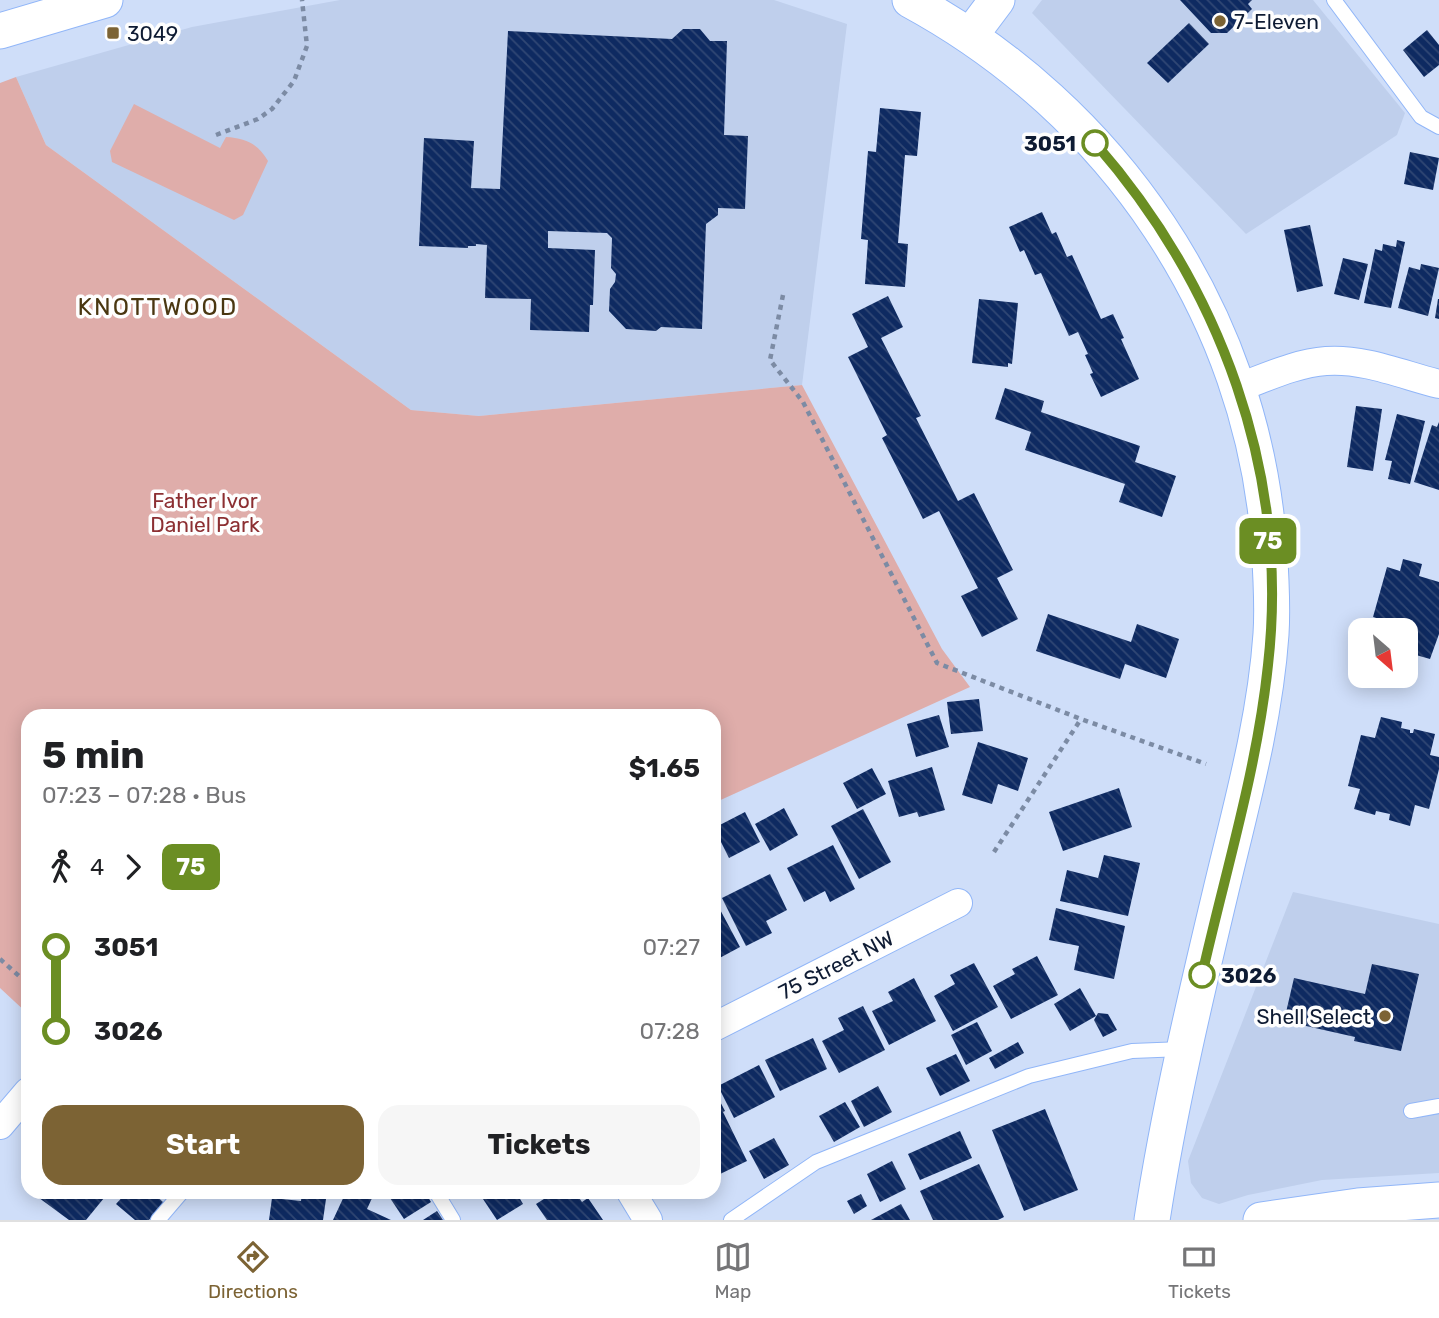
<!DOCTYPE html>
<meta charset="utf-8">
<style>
body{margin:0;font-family:Rubik,sans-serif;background:#f6f6f6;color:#202124;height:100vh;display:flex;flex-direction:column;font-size:26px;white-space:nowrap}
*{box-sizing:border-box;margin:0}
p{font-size:23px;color:#757577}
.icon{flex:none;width:38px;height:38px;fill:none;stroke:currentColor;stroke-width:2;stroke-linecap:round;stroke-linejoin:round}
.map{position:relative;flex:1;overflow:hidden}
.sheet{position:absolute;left:21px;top:709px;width:700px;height:490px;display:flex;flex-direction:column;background:#fff;border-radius:21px;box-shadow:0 4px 18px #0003}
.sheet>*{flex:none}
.badge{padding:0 14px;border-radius:10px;font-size:24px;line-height:46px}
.needle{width:46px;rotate:152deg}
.controls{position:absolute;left:1348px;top:618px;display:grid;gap:14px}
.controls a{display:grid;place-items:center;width:70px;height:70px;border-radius:14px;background:#fff;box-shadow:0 4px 18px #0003;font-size:35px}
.map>.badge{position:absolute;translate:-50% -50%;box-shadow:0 0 0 4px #fff}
.legs{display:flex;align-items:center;gap:10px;height:77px;padding:0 21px;font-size:23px}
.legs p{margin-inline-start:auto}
.summary{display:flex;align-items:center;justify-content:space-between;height:119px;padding:0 21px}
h1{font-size:38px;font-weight:700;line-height:52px}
.button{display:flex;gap:14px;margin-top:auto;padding:14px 21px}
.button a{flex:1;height:80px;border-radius:21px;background:#7c6334;color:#fff;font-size:28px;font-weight:700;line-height:80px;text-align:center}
.button a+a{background:#f6f6f6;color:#202124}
ul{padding:0 21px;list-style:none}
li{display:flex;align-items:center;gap:24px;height:84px;font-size:26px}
li i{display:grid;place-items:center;width:10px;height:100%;margin:0 9px;background:currentColor}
li i::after{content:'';width:18px;height:18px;margin:-9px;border:5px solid;border-radius:50%;background:#fff}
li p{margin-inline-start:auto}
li:first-child i{background:linear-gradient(#0000 50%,currentColor 0)}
li:last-child i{background:linear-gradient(currentColor 50%,#0000 0)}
.dock{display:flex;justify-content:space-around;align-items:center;height:98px;border-top:2px solid #e0e0e0;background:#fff;font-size:19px;color:#757577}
.dock a{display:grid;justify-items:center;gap:4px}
.dock .selected{color:#7c6334}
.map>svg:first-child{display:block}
</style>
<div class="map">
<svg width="1439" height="1220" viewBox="0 0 1439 1220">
<defs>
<pattern id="building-back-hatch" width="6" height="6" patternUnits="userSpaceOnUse" patternTransform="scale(1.75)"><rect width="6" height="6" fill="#0e2a61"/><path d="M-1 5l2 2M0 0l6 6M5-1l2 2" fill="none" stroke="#304774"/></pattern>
</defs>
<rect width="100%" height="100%" fill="#cfdef9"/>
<g fill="#bfcfec">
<path d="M 340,0 L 774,0 L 847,24 L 802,385 L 479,416 L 411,410 L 46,145 L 16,77 L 192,27 Z"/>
<path d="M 1042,0 L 1313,0 L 1405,113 L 1397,135 L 1246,234 L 1032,13 Z"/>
<path d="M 1293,892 L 1439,924 L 1439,1173 L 1322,1180 L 1248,1195 L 1219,1204 L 1202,1198 L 1191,1183 L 1188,1161 Z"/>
</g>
<g fill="#dfadaa">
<path d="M 16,77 L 46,145 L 411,410 L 479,416 L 802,385 L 942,649 L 970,687 L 714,803 L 714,716 L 28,716 L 28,1014 L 0,988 L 0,83 Z"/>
<path d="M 134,104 L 220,148 L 226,137 C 246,138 258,144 268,161 L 243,215 L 234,220 L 112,162 L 110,151 Z"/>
</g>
<g fill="url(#building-back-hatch)">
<path d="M 1180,0 L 1252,0 L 1248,4 L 1252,9 L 1227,33 L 1211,33 Z"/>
<path d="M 1189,23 L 1209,44 L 1168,83 L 1147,63 Z"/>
<path d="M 683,29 L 700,29 L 710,41 L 727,41 L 724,135 L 748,136 L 745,209 L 718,208 L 718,215 L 706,224 L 702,329 L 661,327 L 656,331 L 626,329 L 609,311 L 610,289 L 615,282 L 616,274 L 611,268 L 612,238 L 607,233 L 548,231 L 548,248 L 595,250 L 593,305 L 590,305 L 589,332 L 530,330 L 531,299 L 485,298 L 487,245 L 476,244 L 476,246 L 468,246 L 468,248 L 419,246 L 424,138 L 474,141 L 471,188 L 500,189 L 508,31 L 672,39 Z"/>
<path d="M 1427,30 L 1439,45 L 1439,65 L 1424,77 L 1403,50 Z"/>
<path d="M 880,108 L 921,112 L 917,156 L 905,155 L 898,243 L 908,244 L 905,287 L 865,284 L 868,240 L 861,239 L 868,151 L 876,152 Z"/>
<path d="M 1410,152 L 1439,158 L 1433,190 L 1404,184 Z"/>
<path d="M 1042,212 L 1052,234 L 1056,232 L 1067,257 L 1072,255 L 1101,319 L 1113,314 L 1124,338 L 1121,339 L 1139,379 L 1101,397 L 1090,374 L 1093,373 L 1085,355 L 1088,354 L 1078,332 L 1069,336 L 1041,273 L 1035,275 L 1024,250 L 1020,252 L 1009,227 Z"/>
<path d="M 1310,225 L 1323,286 L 1297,292 L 1284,230 Z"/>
<path d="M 1397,240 L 1405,242 L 1391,308 L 1364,303 L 1375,249 L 1382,251 L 1383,244 L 1396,247 Z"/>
<path d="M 1343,258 L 1368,264 L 1359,300 L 1334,294 Z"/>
<path d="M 1421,264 L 1439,268 L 1428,316 L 1398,308 L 1409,267 L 1420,270 Z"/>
<path d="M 888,296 L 903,327 L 881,338 L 921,416 L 916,418 L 958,501 L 974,493 L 1013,570 L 997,578 L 1018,619 L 982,637 L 961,596 L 978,588 L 939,511 L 923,519 L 882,438 L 887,435 L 848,357 L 868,347 L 852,314 Z"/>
<path d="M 979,299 L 1018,303 L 1012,364 L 1008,363 L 1008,367 L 972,363 Z"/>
<path d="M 1438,299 L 1439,299 L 1439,319 L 1435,318 Z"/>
<path d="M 1005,388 L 1044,401 L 1041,412 L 1140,446 L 1135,462 L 1176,476 L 1162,517 L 1119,502 L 1125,484 L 1025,450 L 1031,432 L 995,419 Z"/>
<path d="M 1356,406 L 1382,409 L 1373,471 L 1347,467 Z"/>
<path d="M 1397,414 L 1425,421 L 1410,484 L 1388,479 L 1392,461 L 1385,460 Z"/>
<path d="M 1439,422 L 1439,490 L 1414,482 L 1432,425 L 1437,427 Z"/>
<path d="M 1403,559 L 1422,564 L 1419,576 L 1439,582 L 1439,634 L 1430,659 L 1409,653 L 1408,656 L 1405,655 L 1405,630 L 1387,630 L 1389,622 L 1373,617 L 1387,567 L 1400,571 Z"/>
<path d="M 1048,614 L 1131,642 L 1137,624 L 1179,639 L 1166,678 L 1125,664 L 1120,679 L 1036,651 Z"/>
<path d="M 979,699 L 983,731 L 951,734 L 947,702 Z"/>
<path d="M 939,715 L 949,747 L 916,757 L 907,724 Z"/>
<path d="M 1381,717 L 1402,722 L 1401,728 L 1410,730 L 1410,733 L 1413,733 L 1414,729 L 1435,734 L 1430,755 L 1439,757 L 1439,769 L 1429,809 L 1415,805 L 1410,826 L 1389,820 L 1390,814 L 1376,811 L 1375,815 L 1354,809 L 1360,789 L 1348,786 L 1361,735 L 1375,738 Z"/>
<path d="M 978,742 L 1028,758 L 1018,791 L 998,784 L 992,804 L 962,795 Z"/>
<path d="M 932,767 L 945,810 L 919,817 L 917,812 L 899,817 L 888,781 Z"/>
<path d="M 872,768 L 886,794 L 857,809 L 843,783 Z"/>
<path d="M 1119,788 L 1132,827 L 1063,851 L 1049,812 Z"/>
<path d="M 784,808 L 798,835 L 770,851 L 755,824 Z"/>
<path d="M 863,809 L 891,862 L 859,879 L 831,826 Z"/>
<path d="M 745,812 L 760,842 L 729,858 L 714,828 Z"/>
<path d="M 833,845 L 855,889 L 830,902 L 825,891 L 804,902 L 787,868 Z"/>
<path d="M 1104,855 L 1140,863 L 1128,916 L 1060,901 L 1067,870 L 1098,878 Z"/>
<path d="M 770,874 L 787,910 L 766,921 L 772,933 L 746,946 L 722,898 Z"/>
<path d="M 716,902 L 740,947 L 714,961 L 714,903 Z"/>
<path d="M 1056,908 L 1125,926 L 1114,979 L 1074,970 L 1079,946 L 1049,940 Z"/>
<path d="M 1037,956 L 1058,995 L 1011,1019 L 993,986 L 1015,974 L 1012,969 Z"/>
<path d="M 974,963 L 998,1007 L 953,1031 L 934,996 L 955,984 L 950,975 Z"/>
<path d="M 1372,964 L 1419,974 L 1401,1051 L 1354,1041 L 1355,1037 L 1284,1021 L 1294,978 L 1365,994 Z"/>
<path d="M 914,978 L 936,1021 L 889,1045 L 872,1011 L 893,1001 L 888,992 Z"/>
<path d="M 1080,988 L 1096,1016 L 1070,1031 L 1054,1004 Z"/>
<path d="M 863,1006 L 885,1050 L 839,1073 L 822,1041 L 844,1030 L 838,1018 Z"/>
<path d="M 1098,1013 L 1108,1014 L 1117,1030 L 1103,1037 L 1094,1020 Z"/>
<path d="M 977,1022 L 992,1051 L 966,1065 L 951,1035 Z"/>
<path d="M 813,1038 L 827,1069 L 780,1091 L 765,1060 Z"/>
<path d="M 1018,1042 L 1024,1053 L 995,1069 L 989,1058 Z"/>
<path d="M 956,1054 L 970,1081 L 940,1096 L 926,1068 Z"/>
<path d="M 759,1065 L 775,1097 L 734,1118 L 718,1086 Z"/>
<path d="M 878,1086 L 892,1112 L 864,1127 L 851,1101 Z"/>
<path d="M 714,1090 L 725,1111 L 723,1112 L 747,1161 L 716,1176 L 714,1172 Z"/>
<path d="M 845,1102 L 860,1127 L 834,1142 L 819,1116 Z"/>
<path d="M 1045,1109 L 1078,1190 L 1024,1211 L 992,1130 Z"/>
<path d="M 960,1131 L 972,1158 L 920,1180 L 908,1154 Z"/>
<path d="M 774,1138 L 789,1165 L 764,1179 L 749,1151 Z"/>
<path d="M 892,1161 L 906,1189 L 880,1202 L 867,1174 Z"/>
<path d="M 979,1164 L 1004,1217 L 998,1220 L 933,1220 L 920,1191 Z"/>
<path d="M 31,1192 L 96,1192 L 104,1198 L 86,1220 L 69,1220 Z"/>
<path d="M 127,1192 L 152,1192 L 164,1203 L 149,1220 L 135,1220 L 116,1204 Z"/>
<path d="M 302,1192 L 327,1192 L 323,1220 L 269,1220 L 272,1198 L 301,1201 Z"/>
<path d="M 346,1192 L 364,1192 L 373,1196 L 367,1209 L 391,1220 L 333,1220 Z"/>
<path d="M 386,1192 L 425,1192 L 431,1202 L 404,1219 Z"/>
<path d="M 487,1192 L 516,1192 L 523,1204 L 497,1220 L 481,1196 Z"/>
<path d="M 555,1192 L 575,1192 L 582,1202 L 588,1198 L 603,1220 L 547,1220 L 536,1204 Z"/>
<path d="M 861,1194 L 867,1206 L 854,1214 L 847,1201 Z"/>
<path d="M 901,1204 L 910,1220 L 871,1220 Z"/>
<path d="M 437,1211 L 443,1220 L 423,1220 Z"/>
</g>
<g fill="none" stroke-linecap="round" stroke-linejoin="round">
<g stroke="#91b6f8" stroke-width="16">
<g id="service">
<path d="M 1334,0 L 1421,117 L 1439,127"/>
<path d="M 1411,1111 L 1439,1106"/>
<path d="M 436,1192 L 453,1220"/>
<path d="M 158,1220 L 182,1192"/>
<path d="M 731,1220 L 816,1162 L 1029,1076 L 1132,1051 L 1183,1049"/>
</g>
</g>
<g stroke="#91b6f8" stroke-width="30">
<g id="minor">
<path d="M 1237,388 C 1265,378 1296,363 1326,361 C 1363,358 1403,375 1439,384"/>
<path d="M 714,1027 L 958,903"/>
<path d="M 0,1125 L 28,1092"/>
<path d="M 631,1192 L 648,1220"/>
</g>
</g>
<g stroke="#91b6f8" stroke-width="37">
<g id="tertiary">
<path d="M 910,0 C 1113,110 1252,313 1269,545 C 1271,575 1273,604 1271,634 C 1265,721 1241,806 1221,890 C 1195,999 1169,1109 1152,1220"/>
<path d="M 0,31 L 105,0"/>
<path d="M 970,36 L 997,0"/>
<path d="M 1261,1220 L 1358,1206 L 1439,1200"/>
</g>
</g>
<g stroke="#7c8ba4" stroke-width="4.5" stroke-dasharray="5 5" stroke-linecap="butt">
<path d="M 216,135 L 258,119 L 272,109 L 294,81 L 307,46 L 302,0"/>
<path d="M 783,295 L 770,360 L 803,402 L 937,663 L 1081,719 L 1206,764"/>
<path d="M 994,852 L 1081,719"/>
<path d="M 0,959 L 28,984"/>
</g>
<use href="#service" stroke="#fff" stroke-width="14"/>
<use href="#minor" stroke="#fff" stroke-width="28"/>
<use href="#tertiary" stroke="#fff" stroke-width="35"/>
</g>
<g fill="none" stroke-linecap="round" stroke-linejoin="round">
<g stroke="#fff" stroke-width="16">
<path id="line-1" d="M 1095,143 C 1220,286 1290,473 1268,665 C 1257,770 1225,873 1202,975"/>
</g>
<use href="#line-1" stroke="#6b8e23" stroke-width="10"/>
</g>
<g fill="#7c6334" stroke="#fefefe" stroke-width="2.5">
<circle cx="1220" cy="21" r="7"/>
<rect x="106" y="26" width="14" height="14" rx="3.5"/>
<circle cx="1385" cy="1016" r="7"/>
</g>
<g fill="#fff" stroke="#6b8e23" stroke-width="3.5">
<circle cx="1095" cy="143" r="12"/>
<circle cx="1202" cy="975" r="12"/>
</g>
<g text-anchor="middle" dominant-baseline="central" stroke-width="7" stroke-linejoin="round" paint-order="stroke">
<g font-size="21" fill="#0e1b33" stroke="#fefefe" text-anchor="start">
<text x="1234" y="21">7-Eleven</text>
<text x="127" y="33">3049</text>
<text x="1371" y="1016" text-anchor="end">Shell Select</text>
</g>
<g font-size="21" font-weight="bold" fill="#0e1b33" stroke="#fefefe" text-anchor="end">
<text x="1076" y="143">3051</text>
<text x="1221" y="975" text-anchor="start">3026</text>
</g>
<g font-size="21" fill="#8c2f32" stroke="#fefefe">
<text x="205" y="500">Father Ivor<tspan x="205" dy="24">Daniel Park</tspan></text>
</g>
<g font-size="21" fill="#0e1b33" stroke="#fefefe">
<text transform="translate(836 965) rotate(-27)">75 Street NW</text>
</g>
<g font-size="24" letter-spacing="2" fill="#4a3711" stroke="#fefefe">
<text x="158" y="307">KNOTTWOOD</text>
</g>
</g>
</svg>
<div class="controls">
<a><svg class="needle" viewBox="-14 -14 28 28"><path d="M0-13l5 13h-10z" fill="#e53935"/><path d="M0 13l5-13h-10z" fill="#757577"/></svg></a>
</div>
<b class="badge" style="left:1268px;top:541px;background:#6b8e23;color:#fff">75</b>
<section class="sheet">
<div class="summary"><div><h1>5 min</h1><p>07:23 – 07:28 · Bus</p></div><b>$1.65</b></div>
<div class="legs"><svg class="icon" aria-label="walk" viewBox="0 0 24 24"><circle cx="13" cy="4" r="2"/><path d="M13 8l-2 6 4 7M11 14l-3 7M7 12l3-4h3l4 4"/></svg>4<svg class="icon" aria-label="forward" viewBox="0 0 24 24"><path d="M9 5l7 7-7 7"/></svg><b class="badge" style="background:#6b8e23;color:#fff">75</b></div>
<ul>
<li><i style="color:#6b8e23"></i><b>3051</b><p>07:27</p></li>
<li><i style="color:#6b8e23"></i><b>3026</b><p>07:28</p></li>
</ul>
<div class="button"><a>Start</a><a>Tickets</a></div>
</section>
</div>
<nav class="dock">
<a class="selected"><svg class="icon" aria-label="directions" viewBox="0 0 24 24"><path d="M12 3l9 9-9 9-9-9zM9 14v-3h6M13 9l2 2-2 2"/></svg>Directions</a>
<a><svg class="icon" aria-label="map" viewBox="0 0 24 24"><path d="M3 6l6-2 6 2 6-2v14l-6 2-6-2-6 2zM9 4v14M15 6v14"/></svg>Map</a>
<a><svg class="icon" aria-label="tickets" viewBox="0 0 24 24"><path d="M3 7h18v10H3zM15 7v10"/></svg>Tickets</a>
</nav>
